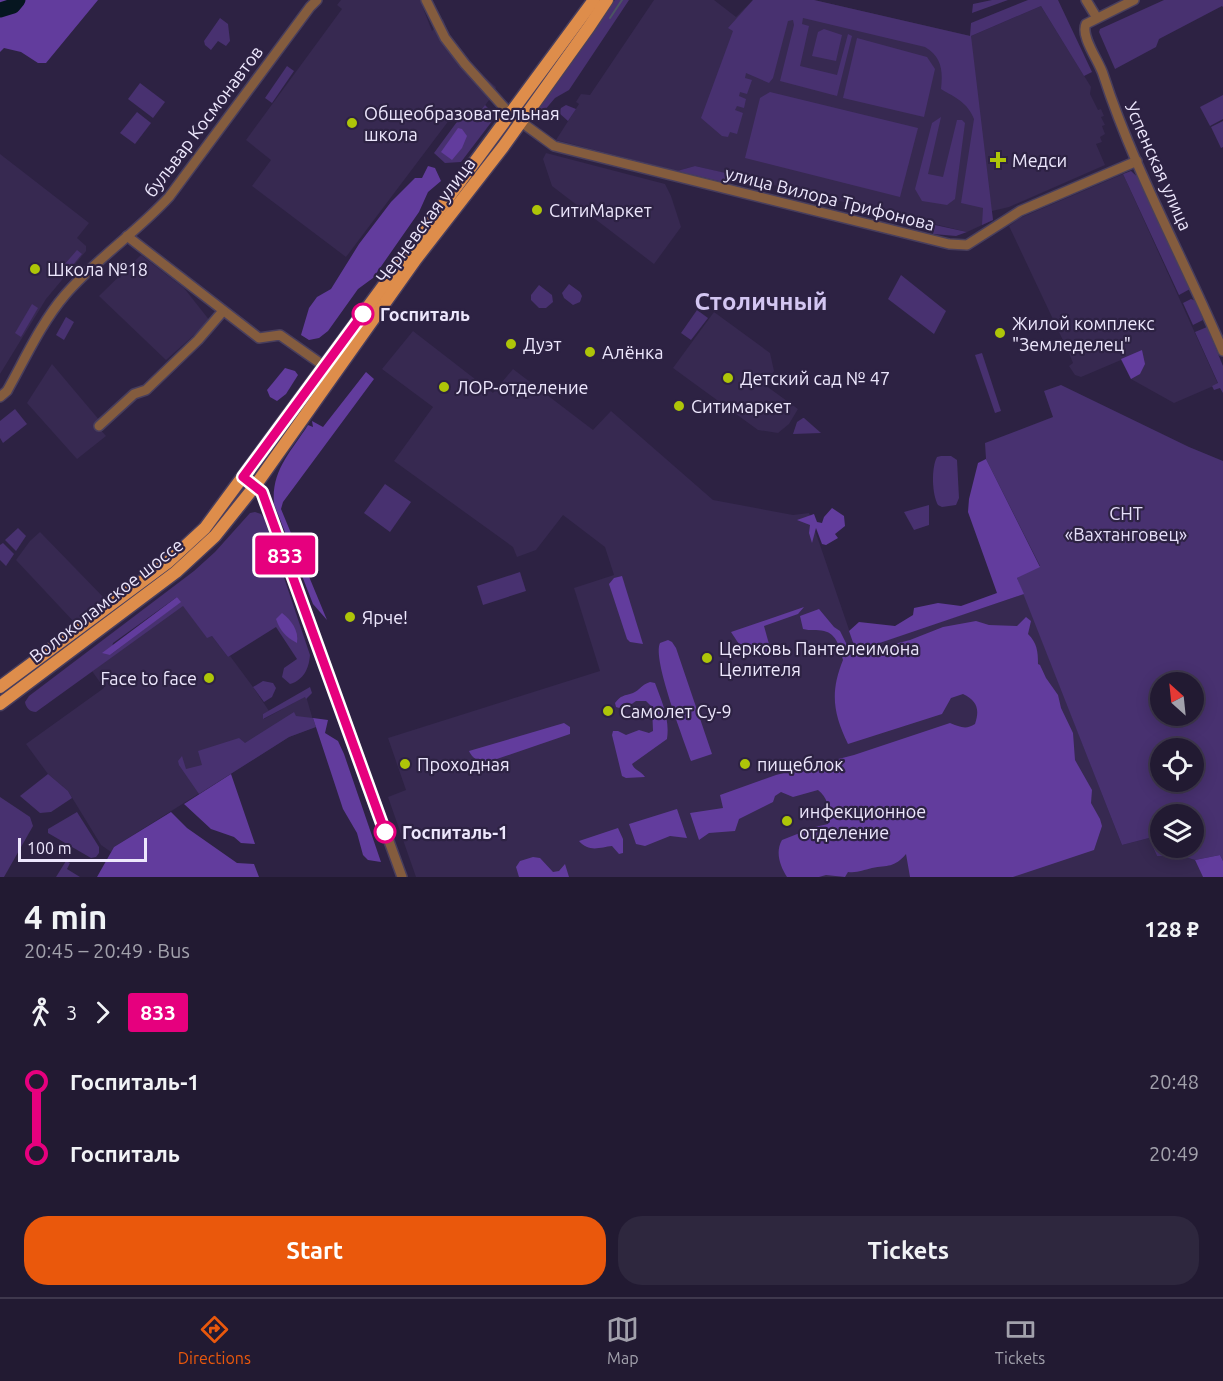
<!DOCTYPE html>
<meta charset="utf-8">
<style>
body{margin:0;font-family:Ubuntu,sans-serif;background:#2e273e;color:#f1f3f6;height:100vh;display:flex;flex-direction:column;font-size:22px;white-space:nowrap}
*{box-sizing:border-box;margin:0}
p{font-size:20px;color:#a2a1ac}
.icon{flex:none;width:33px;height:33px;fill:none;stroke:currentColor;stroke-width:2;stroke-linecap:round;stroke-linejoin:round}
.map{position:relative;height:877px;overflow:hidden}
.panel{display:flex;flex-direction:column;background:#221a32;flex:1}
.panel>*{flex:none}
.badge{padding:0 12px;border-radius:4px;font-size:21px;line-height:39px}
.needle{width:39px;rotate:333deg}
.tools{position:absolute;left:1150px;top:672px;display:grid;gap:12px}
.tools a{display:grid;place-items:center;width:54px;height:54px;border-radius:50%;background:#221a32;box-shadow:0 3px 15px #0003,0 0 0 2px #3f384d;font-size:30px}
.scale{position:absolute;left:18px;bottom:15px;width:129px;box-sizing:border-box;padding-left:6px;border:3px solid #ede7fd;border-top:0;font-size:16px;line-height:21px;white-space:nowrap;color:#ede7fd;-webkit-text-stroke:4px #2d2243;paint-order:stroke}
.map>.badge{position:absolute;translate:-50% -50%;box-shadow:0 0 0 3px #fff}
.legs{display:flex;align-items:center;gap:9px;height:66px;padding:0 24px;font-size:20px}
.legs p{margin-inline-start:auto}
.summary{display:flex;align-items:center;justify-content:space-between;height:102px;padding:0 24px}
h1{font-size:33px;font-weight:600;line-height:45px}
.action{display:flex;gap:12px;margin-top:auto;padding:12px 24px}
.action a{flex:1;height:69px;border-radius:24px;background:#ea580c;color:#fff;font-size:24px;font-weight:600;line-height:69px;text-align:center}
.action a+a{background:#2e273e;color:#f1f3f6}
ul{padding:0 24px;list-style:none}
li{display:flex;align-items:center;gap:21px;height:72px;font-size:22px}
li i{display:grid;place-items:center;width:9px;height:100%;margin:0 8px;background:currentColor}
li i::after{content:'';width:15px;height:15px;margin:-8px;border:4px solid;border-radius:50%;background:#221a32}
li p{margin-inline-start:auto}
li:first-child i{background:linear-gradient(#0000 50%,currentColor 0)}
li:last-child i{background:linear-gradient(currentColor 50%,#0000 0)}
.menu{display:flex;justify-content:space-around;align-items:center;height:84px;border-top:2px solid #3f384d;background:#221a32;font-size:16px;color:#a2a1ac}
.menu a{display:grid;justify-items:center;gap:3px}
.menu .on{color:#ea580c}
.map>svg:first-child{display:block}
</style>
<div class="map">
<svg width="1223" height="877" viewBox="0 0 1223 877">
<rect width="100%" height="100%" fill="#2d2243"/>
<g fill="#372951">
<path d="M 341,0 L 420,0 L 432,31 L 443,19 L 451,39 L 466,60 L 496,87 L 495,92 L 475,119 L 459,107 L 346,257 L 252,186 L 271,160 L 246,140 L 342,9 L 337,5 Z"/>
<path d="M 654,0 L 714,0 L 736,17 L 753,0 L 814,0 L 971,36 L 1041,6 L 1091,87 L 1090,94 L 1098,110 L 1101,109 L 1104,116 L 1101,117 L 1105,125 L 1102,126 L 1105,134 L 1100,137 L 1102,142 L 1096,144 L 1105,165 L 1009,207 L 992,211 L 993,220 L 967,232 L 695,166 L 677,171 L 556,140 L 579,104 L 576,102 L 581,94 L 590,95 Z"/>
<path d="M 546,153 L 665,184 L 671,196 L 681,227 L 654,264 L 552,186 L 543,159 Z"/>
<path d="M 0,154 L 89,223 L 77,238 L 86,246 L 86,251 L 46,299 L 0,374 Z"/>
<path d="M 1123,174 L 1218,384 L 1174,403 L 1131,379 L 1121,360 L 1081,377 L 1075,375 L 1069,366 L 1073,363 L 1068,351 L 1009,226 L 1020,218 Z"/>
<path d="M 141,255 L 184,288 L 210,321 L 166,360 L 99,296 Z"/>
<path d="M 714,312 L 770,353 L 774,371 L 765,385 L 798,409 L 789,424 L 778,433 L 758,430 L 673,368 Z"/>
<path d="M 413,331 L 493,393 L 513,369 L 593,430 L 611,411 L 713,500 L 793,515 L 809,513 L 856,650 L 1024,594 L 1122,845 L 1149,838 L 1157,856 L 1182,856 L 1195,860 L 1203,877 L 416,877 L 388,797 L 406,790 L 388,738 L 600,671 L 574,588 L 614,575 L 605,547 L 563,515 L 536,550 L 517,557 L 513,547 L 394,461 L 433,407 L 382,369 Z"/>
<path d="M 52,364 L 100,421 L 96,425 L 106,436 L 77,459 L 27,403 Z"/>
<path d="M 40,532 L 106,600 L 75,623 L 16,560 L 30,541 Z"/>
<path d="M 183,605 L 207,637 L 212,636 L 228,657 L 230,656 L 253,687 L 269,711 L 263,714 L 264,719 L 306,696 L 315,727 L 289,737 L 114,847 L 111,852 L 101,845 L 68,791 L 48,774 L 26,744 L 104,688 L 92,671 Z"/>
</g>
<g fill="#483170" fill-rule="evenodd">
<path d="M 615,0 L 629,0 L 569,90 L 555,98 L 544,111 L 539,112 L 536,109 Z"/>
<path d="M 753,0 L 814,0 L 970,36 L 971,23 L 1028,0 L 1058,0 L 1092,72 L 1084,76 L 1041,6 L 971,36 L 993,220 L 982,225 L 983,208 L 961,203 L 974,119 C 967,102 956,98 941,89 C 943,71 942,57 925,47 L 803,18 L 802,24 L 809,26 L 800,66 L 837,75 L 848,34 L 852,36 L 837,96 L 780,81 L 794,25 L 793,20 L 788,21 L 773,78 L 769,83 L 746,73 L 745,78 L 752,80 L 747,94 L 740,92 L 739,96 L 746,99 L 744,108 L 737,106 L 735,110 L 743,113 L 737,134 L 730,132 L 728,137 L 722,136 L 701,118 L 733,31 L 728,28 Z"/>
<path d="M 992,0 L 1008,0 L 972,13 L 973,4 Z"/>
<path d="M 1164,0 L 1223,0 L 1223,7 L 1222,6 L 1159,39 L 1156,47 L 1115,69 L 1099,32 L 1100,29 Z"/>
<path d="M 220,18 L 228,24 L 230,41 L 226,46 L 218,41 L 211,50 L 205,45 L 204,41 Z"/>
<path d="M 824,29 L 842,35 L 836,61 L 812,56 L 818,32 Z"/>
<path d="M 857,38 L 927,57 L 935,69 L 924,117 L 843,98 Z"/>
<path d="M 287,66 L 294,71 L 272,103 L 265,98 Z"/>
<path d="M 140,83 L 165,102 L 153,118 L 128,99 Z"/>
<path d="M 770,92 L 918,128 L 900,197 L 745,158 L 760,98 Z"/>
<path d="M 1223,95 L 1223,119 L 1210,126 L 1200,107 Z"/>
<path d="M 485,105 L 496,116 L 461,162 L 445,163 L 434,153 L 462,115 L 469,114 L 475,118 Z"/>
<path d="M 566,105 L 576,109 L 568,121 L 559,113 L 561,108 Z"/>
<path d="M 137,112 L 151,123 L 135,144 L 120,133 Z"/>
<path d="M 941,117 L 928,174 L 943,177 L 957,120 L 962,120 L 965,123 L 955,199 L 947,205 L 922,201 L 915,189 L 932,123 Z"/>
<path d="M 1223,121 L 1223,147 L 1221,148 L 1211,127 Z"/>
<path d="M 695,166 L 730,174 L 727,183 L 677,171 Z"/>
<path d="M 1131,171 L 1143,182 L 1190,289 L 1179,295 L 1123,174 Z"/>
<path d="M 935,225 L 967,232 L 956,236 L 933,234 Z"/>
<path d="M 77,250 L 82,254 L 63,277 L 58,272 Z"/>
<path d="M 901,275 L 946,311 L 934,334 L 888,299 Z"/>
<path d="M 569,284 L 580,292 L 582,296 L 580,302 L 573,305 L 564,298 L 562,293 Z"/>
<path d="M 539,285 L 552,295 L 553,302 L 546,308 L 539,308 L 531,300 L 531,295 Z"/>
<path d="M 1191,299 L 1196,301 L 1203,320 L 1193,325 L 1183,303 Z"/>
<path d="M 32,304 L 38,308 L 21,337 L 15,333 Z"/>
<path d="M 697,310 L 708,318 L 691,340 L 681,333 Z"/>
<path d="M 66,317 L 74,322 L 64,340 L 56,335 Z"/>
<path d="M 1207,327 L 1223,366 L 1223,393 L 1220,388 L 1214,390 L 1212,386 L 1218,383 L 1195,332 Z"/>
<path d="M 982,353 L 1001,411 L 995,413 L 975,355 Z"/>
<path d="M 1061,385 L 1189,447 L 1223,461 L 1223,861 L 1220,855 L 1195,860 L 1182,856 L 1157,856 L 1149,838 L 1122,845 L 1017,578 L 1040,566 L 986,459 L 985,443 L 1053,417 L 1044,391 ZM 1161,682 L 1194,682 L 1194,716 L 1161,716 ZM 1161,748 L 1194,748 L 1194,782 L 1161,782 ZM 1161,814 L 1194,814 L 1194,848 L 1161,848 Z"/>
<path d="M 15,409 L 27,424 L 3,443 L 0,438 L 0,421 Z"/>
<path d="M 803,418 L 804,418 L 821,433 L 793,434 L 797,422 Z"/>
<path d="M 941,456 L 951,456 L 957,460 L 959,498 L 956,505 L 942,507 L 938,505 C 932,495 931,468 937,457 Z"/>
<path d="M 385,484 L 411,502 L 390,532 L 364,513 Z"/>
<path d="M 929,505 L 929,525 L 914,530 L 904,512 Z"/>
<path d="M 255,512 L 261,514 L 264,518 L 310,655 C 309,668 304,680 290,684 L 282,677 L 284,668 L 297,659 L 276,627 L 228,657 L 212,636 L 207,638 L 183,606 L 36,712 C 30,712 26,708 25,702 L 29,696 L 194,571 L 215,552 L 250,513 ZM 177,597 L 180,602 L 110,655 L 113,643 Z"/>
<path d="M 18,528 L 26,536 L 16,551 L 5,540 Z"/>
<path d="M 3,543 L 14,554 L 6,566 L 0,560 L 0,545 Z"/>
<path d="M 520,572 L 526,591 L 483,605 L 477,586 Z"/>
<path d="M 263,681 L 273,683 L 276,688 L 272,697 L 264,702 L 253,687 Z"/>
<path d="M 310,687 L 312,693 L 306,699 L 305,697 L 263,719 L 263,714 Z"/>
<path d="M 294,712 L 296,716 L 313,718 L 316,727 L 289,737 L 199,794 L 179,765 L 178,761 L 182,756 L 186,769 L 202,765 L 198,751 L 239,738 L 245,743 Z"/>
<path d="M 48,774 L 68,791 L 72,798 L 51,812 L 40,813 L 20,796 Z"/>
<path d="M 0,797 L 30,817 L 33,826 L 4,877 L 0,877 Z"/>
<path d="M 77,812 L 99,847 L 99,853 L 96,857 L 91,858 L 48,833 L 48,829 Z"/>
<path d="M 66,861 L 70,863 L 67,869 L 80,877 L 56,877 Z"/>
</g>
<g fill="#623c9d">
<path d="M 0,0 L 98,0 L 46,63 L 38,63 L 21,52 L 4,48 L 0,52 Z"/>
<path d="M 458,128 L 462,129 L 467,136 L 462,148 L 452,160 L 441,152 Z"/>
<path d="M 428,166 L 435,168 L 441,181 L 428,192 L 419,212 L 373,278 L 358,289 L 328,331 L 319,338 L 309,340 L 301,335 L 309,308 L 317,297 L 331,289 L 359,244 L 391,202 L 415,178 L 422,178 Z"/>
<path d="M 1142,350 L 1145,364 L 1140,374 L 1131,379 L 1121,359 Z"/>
<path d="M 285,368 L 295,371 L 298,375 L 286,394 L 277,401 L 270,397 L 267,390 Z"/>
<path d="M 366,372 L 374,379 L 283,502 L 281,509 L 327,620 L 313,604 L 274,504 C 271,470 291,452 308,425 L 313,427 L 312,421 L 323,427 Z"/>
<path d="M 986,459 L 1040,567 L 1017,578 L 1024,594 L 856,651 L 849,631 L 859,622 L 895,626 L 913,615 L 914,608 L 938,603 L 961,606 L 997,593 L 968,512 L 969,499 L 978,463 Z"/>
<path d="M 832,508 L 844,516 L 845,526 L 835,534 L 838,538 L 826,545 L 822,544 L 816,528 L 812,543 L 809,533 L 810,525 L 797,520 L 814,514 L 817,522 L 822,523 L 824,517 Z"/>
<path d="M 622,576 L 643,644 L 630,642 L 627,639 L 609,584 L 614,578 Z"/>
<path d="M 177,597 L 181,602 L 110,655 L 102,653 Z"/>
<path d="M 804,607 L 798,614 L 764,626 L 769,644 L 773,648 L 773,655 C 748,658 744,652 731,632 Z"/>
<path d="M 819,609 L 834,627 L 840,631 L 852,655 L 910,640 L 943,627 L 976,621 L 989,625 L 1017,626 L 1026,617 L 1031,621 L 1028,634 C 1037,643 1038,651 1038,664 L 1040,665 L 1046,678 L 1058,695 L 1061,708 L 1073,733 L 1075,760 L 1092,790 L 1091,803 L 1100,819 L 1102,826 L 1094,850 L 1013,877 L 910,877 L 906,854 C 894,868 888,865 872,868 C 863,870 858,873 848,872 L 845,877 L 826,875 L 819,877 L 787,877 C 780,866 775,852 782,840 L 815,827 L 828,824 L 831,818 C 829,807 827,797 818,790 L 793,797 L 781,792 L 775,796 L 773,802 L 739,819 L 735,831 L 709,833 L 699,840 L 690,813 L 723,808 L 720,795 L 776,775 L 854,755 L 950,723 C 960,727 966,730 975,724 C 980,709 977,701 963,694 L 951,698 L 942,714 L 848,744 C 833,713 830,692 843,660 C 840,648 837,634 824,631 C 817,629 810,631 803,629 L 800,616 Z"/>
<path d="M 282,613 C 291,620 299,630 297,643 C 286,637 280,631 276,619 Z"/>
<path d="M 668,640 L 672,642 L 676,648 L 712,754 L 691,761 C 684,740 652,659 660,643 Z"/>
<path d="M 650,682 L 655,683 C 662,702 670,719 667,739 L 632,764 C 634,770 641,771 645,777 L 626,778 L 622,776 L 612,735 L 613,731 L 618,731 L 626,735 L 639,730 L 649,733 L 653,731 L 652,707 L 646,701 L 636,701 C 630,705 624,710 616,707 L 615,703 C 621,695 624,696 633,693 C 640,690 641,685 650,682 Z"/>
<path d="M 313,718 L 328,720 L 325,733 L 338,741 L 344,754 L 381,862 L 368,860 L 363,855 L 357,833 L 343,809 Z"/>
<path d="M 564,723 L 570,727 L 570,734 L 491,761 C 481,763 473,760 469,751 Z"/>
<path d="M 231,774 L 255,844 L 241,843 L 234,837 L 211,829 L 184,804 Z"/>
<path d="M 677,809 L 687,838 L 670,836 L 645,846 L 636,844 L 629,824 Z"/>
<path d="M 171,812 L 187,828 L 237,863 L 254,864 L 259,877 L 97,877 L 114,847 Z"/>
<path d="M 618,828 L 623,839 L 623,853 L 619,854 L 612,846 C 601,847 589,853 579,841 Z"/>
<path d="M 1220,855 L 1223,861 L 1223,877 L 1203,877 L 1195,860 Z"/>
<path d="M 533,857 L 540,858 L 553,872 L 559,871 L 565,864 L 569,877 L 519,877 L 516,867 L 520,861 Z"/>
</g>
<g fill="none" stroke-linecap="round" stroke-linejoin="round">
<path stroke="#4b5562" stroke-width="2" d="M 610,18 L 622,0"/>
<path stroke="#061620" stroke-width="15" d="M 0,10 L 13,6 L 18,0"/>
<g stroke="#483e5d" stroke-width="12">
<g id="minor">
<path d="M 426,0 L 445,38 L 465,64 L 510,114 L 554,146 L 949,244 L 967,245 L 1020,211 L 1137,161"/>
<path d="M 1086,0 L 1097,18"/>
<path d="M 1134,0 L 1086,24 C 1080,36 1099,61 1103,74 C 1134,170 1184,259 1223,351"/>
<path d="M 127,236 L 259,338 L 280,335 L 330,370"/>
<path d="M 0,397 L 7,391 C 25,359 41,323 65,295 C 96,259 137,232 169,197 L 310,7 L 317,0"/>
<path d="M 99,426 L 134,394 L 146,390 L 198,340 L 223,311"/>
<path d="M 243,477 L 262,492 L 402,877"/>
</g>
</g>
<g stroke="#483e5d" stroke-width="15">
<g id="major">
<path d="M 0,687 L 167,563 L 205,528 L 594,0"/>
<path d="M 0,704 L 176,572 L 215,536 L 255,486 L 416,259 L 503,147 L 589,27 L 607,0"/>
</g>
</g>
<use href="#minor" stroke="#845c3e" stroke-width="9"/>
<use href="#major" stroke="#de8d4b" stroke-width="12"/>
</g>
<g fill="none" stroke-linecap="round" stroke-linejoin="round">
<g stroke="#fff" stroke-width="14">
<path id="line-1" d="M 363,314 L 243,477 L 262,492 L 385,832"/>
</g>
<use href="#line-1" stroke="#e6007e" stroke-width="9"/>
</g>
<g fill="#aec508" stroke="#2d2243" stroke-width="2">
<circle cx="352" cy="123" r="6"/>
<path d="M995 151h6v6h6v6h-6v6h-6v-6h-6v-6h6z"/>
<circle cx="537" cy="210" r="6"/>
<circle cx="35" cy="269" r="6"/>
<circle cx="1000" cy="333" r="6"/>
<circle cx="511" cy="344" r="6"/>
<circle cx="590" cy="352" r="6"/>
<circle cx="728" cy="378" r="6"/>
<circle cx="444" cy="387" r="6"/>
<circle cx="679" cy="406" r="6"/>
<circle cx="350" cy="617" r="6"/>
<circle cx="707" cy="658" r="6"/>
<circle cx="209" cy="678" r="6"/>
<circle cx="608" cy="711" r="6"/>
<circle cx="405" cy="764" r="6"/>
<circle cx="745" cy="764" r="6"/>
<circle cx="787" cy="821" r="6"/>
</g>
<g fill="#fff" stroke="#e6007e" stroke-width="3">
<circle cx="363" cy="314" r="10"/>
<circle cx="385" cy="832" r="10"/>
</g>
<g text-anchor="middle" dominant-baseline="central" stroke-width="4.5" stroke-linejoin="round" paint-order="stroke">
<g font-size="18" fill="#ede7fd" stroke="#2d2243" text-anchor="start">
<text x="364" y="113">Общеобразовательная<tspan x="364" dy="21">школа</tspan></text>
<text x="1012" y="160">Медси</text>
<text x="549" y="210">СитиМаркет</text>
<text x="47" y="269">Школа №18</text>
<text x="1012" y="323">Жилой комплекс<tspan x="1012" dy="21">"Земледелец"</tspan></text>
<text x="523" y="344">Дуэт</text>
<text x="602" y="352">Алёнка</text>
<text x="740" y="378">Детский сад № 47</text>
<text x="456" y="387">ЛОР-отделение</text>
<text x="691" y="406">Ситимаркет</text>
<text x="362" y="617">Ярче!</text>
<text x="719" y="648">Церковь Пантелеимона<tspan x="719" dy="21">Целителя</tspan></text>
<text x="197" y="678" text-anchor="end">Face to face</text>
<text x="620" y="711">Самолет Су-9</text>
<text x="417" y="764">Проходная</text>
<text x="757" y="764">пищеблок</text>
<text x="799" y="811">инфекционное<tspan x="799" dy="21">отделение</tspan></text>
</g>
<g font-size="18" fill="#ede7fd" stroke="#2d2243">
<text transform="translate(203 121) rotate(-53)">бульвар Космонавтов</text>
<text transform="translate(1159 166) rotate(66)">Успенская улица</text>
<text transform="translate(830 198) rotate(14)">улица Вилора Трифонова</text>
<text transform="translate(425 220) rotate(-53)">Черневская улица</text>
<text transform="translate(106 600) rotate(-38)">Волоколамское шоссе</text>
</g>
<g font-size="18" font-weight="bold" fill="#ede7fd" stroke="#2d2243" text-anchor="start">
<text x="380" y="314">Госпиталь</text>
<text x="402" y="832">Госпиталь-1</text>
</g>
<g font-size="18" fill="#e6dff9" stroke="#2d2243">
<text x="1126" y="513">СНТ<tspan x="1126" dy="21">«Вахтанговец»</tspan></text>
</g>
<g font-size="24" font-weight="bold" fill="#d3c6f2" stroke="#2d2243">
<text x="761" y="301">Столичный</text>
</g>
</g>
</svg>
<div class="tools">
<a><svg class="needle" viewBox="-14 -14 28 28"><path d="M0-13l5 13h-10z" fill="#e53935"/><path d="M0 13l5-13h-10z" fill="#a2a1ac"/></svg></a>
<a><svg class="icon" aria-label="locate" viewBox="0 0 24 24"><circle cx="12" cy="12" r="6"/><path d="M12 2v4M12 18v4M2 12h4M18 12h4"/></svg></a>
<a><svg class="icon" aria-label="layers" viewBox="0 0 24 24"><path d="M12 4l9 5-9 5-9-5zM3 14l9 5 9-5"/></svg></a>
</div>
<div class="scale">100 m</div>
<b class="badge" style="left:285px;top:555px;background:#e6007e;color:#fff">833</b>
</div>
<section class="panel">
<div class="summary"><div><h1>4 min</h1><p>20:45 – 20:49 · Bus</p></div><b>128 ₽</b></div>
<div class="legs"><svg class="icon" aria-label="walk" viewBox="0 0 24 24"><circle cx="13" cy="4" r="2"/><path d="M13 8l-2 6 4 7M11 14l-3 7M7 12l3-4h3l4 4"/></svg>3<svg class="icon" aria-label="forward" viewBox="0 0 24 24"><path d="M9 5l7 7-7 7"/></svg><b class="badge" style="background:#e6007e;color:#fff">833</b></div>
<ul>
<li><i style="color:#e6007e"></i><b>Госпиталь-1</b><p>20:48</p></li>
<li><i style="color:#e6007e"></i><b>Госпиталь</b><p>20:49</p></li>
</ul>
<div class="action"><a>Start</a><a>Tickets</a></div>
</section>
<nav class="menu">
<a class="on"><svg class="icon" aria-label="directions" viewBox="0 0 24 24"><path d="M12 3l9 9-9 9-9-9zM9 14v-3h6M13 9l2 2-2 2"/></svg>Directions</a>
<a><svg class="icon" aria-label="map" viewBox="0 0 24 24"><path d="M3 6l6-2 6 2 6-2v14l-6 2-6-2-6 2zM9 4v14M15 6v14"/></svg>Map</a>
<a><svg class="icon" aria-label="tickets" viewBox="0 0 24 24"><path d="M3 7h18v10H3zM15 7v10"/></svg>Tickets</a>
</nav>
